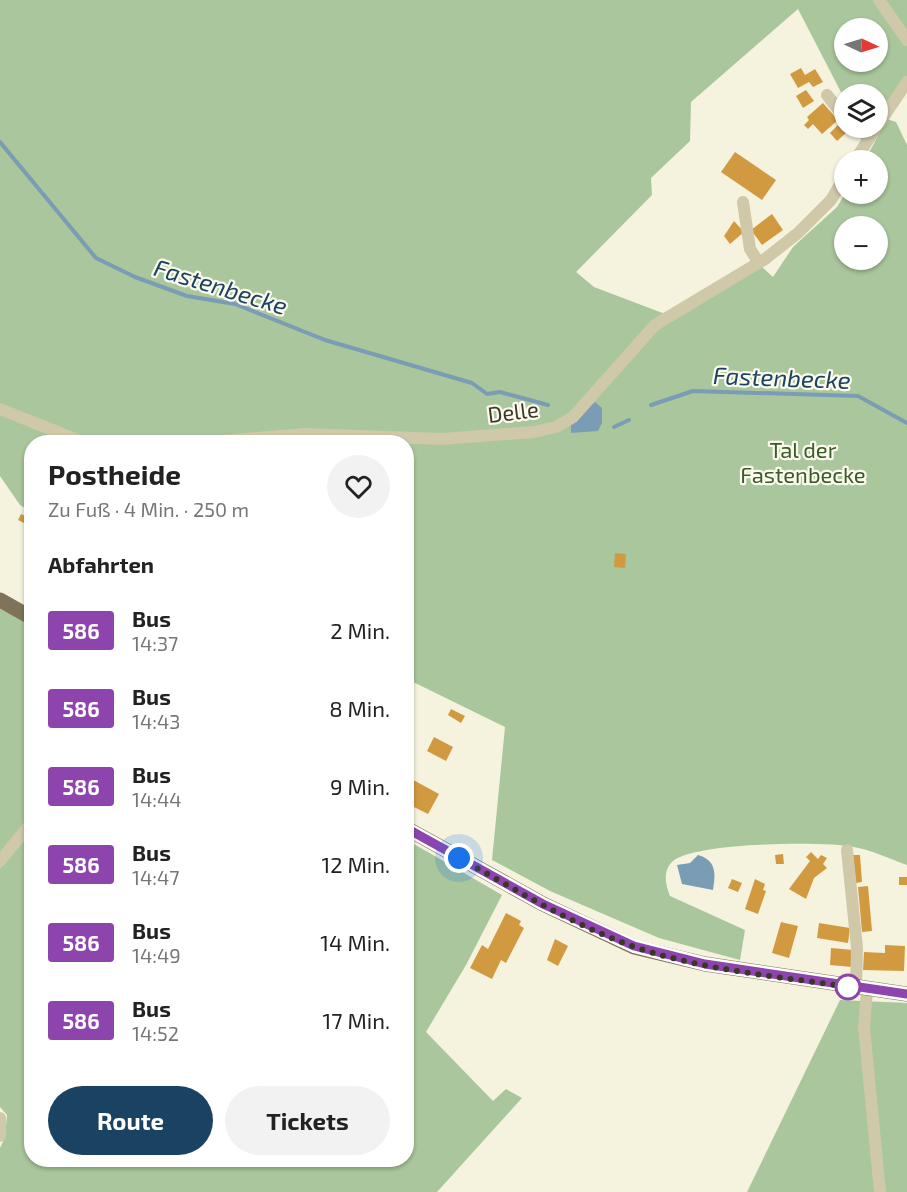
<!DOCTYPE html>
<html lang="de">
<meta charset="utf-8">
<style>
body{margin:0;font-family:"Exo 2",sans-serif;background:#f2f2f2;color:#222;height:100vh;display:flex;flex-direction:column;font-size:22px;white-space:nowrap}
*{box-sizing:border-box;margin:0}
p{font-size:20px;color:#767676}
.icon{flex:none;width:33px;height:33px;fill:none;stroke:currentColor;stroke-width:2;stroke-linecap:round;stroke-linejoin:round}
.map{position:relative;flex:1;overflow:hidden}
.details{position:absolute;left:24px;top:435px;width:390px;height:732px;display:flex;flex-direction:column;background:#fff;border-radius:24px;box-shadow:0 2px 4px #0004}
.details>*{flex:none}
.badge{padding:0 12px;border-radius:4px;font-size:21px;line-height:39px}
.needle{width:39px;rotate:94deg}
.fabs{position:absolute;left:834px;top:18px;display:grid;gap:12px}
.fabs a{display:grid;place-items:center;width:54px;height:54px;border-radius:50%;background:#fff;box-shadow:0 2px 4px #0004;font-size:30px}
.you{position:absolute;width:30px;height:30px;margin:-15px;border:4px solid #fff;border-radius:50%;background:#1a73e8;box-shadow:0 0 0 9px #1a73e833}
.map>.badge{position:absolute;translate:-50% -50%;box-shadow:0 0 0 3px #fff}
h2{padding:0 24px;font-size:22px;line-height:54px}
.round{display:grid;place-items:center;flex:none;width:63px;height:63px;border-radius:32px;background:#f2f2f2}
.headline{display:flex;align-items:center;justify-content:space-between;height:102px;padding:0 24px}
h1{font-size:28px;font-weight:700;line-height:45px}
.primary-button{display:flex;gap:12px;margin-top:auto;padding:12px 24px}
.primary-button a{flex:1;height:69px;border-radius:36px;background:#1a4262;color:#fff;font-size:24px;font-weight:700;line-height:69px;text-align:center}
.primary-button a+a{background:#f2f2f2;color:#222}
ul{padding:0;list-style:none}
li{display:flex;align-items:center;gap:18px;height:78px;padding:0 24px}
li div{flex:1}
li b{display:block;font-size:22px}
li em{font-style:normal}
li .badge{min-width:66px;font-weight:700;text-align:center}
.map>svg:first-child{display:block}
</style>
<div class="map">
<svg width="907" height="1192" viewBox="0 0 907 1192">
<rect width="100%" height="100%" fill="#f5f3de"/>
<g fill="#a9c69c" fill-rule="evenodd">
<path d="M 0,0 L 907,0 L 907,85 L 878,126 L 878,94 L 844,94 L 844,98 L 798,9 L 691,102 L 690,141 L 651,178 L 652,195 L 576,272 L 594,287 L 673,317 L 761,266 L 773,277 L 793,247 L 837,207 L 845,194 L 878,194 L 878,160 L 865,160 L 887,119 L 896,122 L 907,145 L 907,865 C 890,859 872,850 854,847 C 825,841 692,842 672,862 C 663,871 665,884 670,896 L 745,930 L 740,960 L 659,938 L 550,891 L 492,860 L 505,727 L 407,679 L 406,442 L 32,442 L 31,512 L 20,505 L 0,476 ZM 844,28 L 878,28 L 878,62 L 844,62 ZM 844,226 L 878,226 L 878,260 L 844,260 Z"/>
<path d="M 0,608 L 32,625 L 31,817 L 0,857 Z"/>
<path d="M 31,827 L 32,1160 L 406,1160 L 407,840 L 502,895 L 466,965 L 426,1032 L 493,1101 L 506,1089 L 522,1098 L 437,1192 L 0,1192 L 0,1148 L 5,1137 L 7,1115 L 0,1107 L 0,868 Z"/>
<path d="M 840,1000 L 907,1003 L 907,1192 L 747,1192 Z"/>
</g>
<g fill="#7a9db5">
<path d="M 595,402 L 602,408 L 602,423 L 598,431 L 571,433 L 571,422 Z"/>
<path d="M 698,855 C 716,860 716,873 713,890 L 682,884 L 677,865 L 690,863 Z"/>
</g>
<g fill="none" stroke-linecap="round" stroke-linejoin="round">
<g stroke="#7a9db5" stroke-width="4">
<path d="M 0,142 L 96,258 L 135,277 L 187,296 L 235,304 L 325,340 L 472,383 L 487,394 L 500,392 L 548,405"/>
<path d="M 651,405 L 693,391 L 858,396 L 907,423"/>
<path d="M 614,427 L 629,420"/>
</g>
</g>
<g fill="#d19a40">
<path d="M 801,68 L 805,75 L 815,69 L 823,82 L 813,87 L 809,82 L 798,88 L 790,74 Z"/>
<path d="M 806,90 L 814,101 L 803,108 L 796,96 Z"/>
<path d="M 823,103 L 838,120 L 822,134 L 813,124 L 808,129 L 804,125 L 809,120 L 807,117 Z"/>
<path d="M 838,125 L 846,133 L 837,141 L 830,133 Z"/>
<path d="M 735,152 L 776,180 L 762,200 L 721,172 Z"/>
<path d="M 772,214 L 783,230 L 762,245 L 751,230 Z"/>
<path d="M 734,221 L 744,232 L 730,244 L 724,236 Z"/>
<path d="M 21,514 L 32,519 L 32,527 L 18,520 Z"/>
<path d="M 615,553 L 626,554 L 625,568 L 614,567 Z"/>
<path d="M 451,709 L 465,716 L 461,723 L 448,715 Z"/>
<path d="M 434,737 L 453,747 L 446,761 L 427,751 Z"/>
<path d="M 406,776 L 439,794 L 428,814 L 406,803 Z"/>
<path d="M 811,852 L 818,859 L 821,855 L 827,858 L 823,864 L 827,868 L 814,878 L 806,899 L 789,889 L 810,861 L 806,857 Z"/>
<path d="M 783,854 L 784,864 L 776,864 L 775,855 Z"/>
<path d="M 853,855 L 860,855 L 862,882 L 856,883 Z"/>
<rect x="899" y="877" width="8" height="8"/>
<path d="M 732,879 L 742,883 L 738,892 L 728,888 Z"/>
<path d="M 755,879 L 765,884 L 763,890 L 766,891 L 758,914 L 745,909 Z"/>
<path d="M 868,886 L 872,931 L 862,932 L 858,887 Z"/>
<path d="M 506,913 L 521,921 L 519,925 L 524,928 L 506,963 L 501,960 L 492,979 L 470,968 L 482,945 L 488,949 Z"/>
<path d="M 781,922 L 798,926 L 789,958 L 772,953 Z"/>
<path d="M 819,923 L 850,928 L 848,943 L 817,938 Z"/>
<path d="M 555,939 L 568,946 L 558,966 L 547,960 Z"/>
<path d="M 885,945 L 905,946 L 904,971 L 863,970 L 864,952 L 885,953 Z"/>
<path d="M 831,948 L 853,950 L 852,967 L 830,965 Z"/>
</g>
<g fill="none" stroke-linecap="round" stroke-linejoin="round">
<g stroke="#cfc8a9" stroke-width="12">
<path d="M 879,0 L 907,40"/>
<path d="M 827,95 L 844,117"/>
<path d="M 878,125 L 907,82"/>
<path d="M 853,128 L 870,137"/>
<path d="M 855,160 L 876,128"/>
<path d="M 743,202 L 750,249 L 759,263"/>
<path d="M 0,409 L 83,442"/>
<path d="M 210,442 L 304,434 L 442,439 L 534,432 L 556,427 L 573,417 L 655,325 L 765,259 L 798,233 L 831,200 L 844,178"/>
<path d="M 847,850 L 857,948 L 856,988"/>
<path d="M 0,861 L 32,822"/>
<path d="M 867,990 L 864,1027 L 880,1192"/>
<path d="M 0,1118 L 0,1136"/>
</g>
<g stroke="#7f7459" stroke-width="15">
<path d="M 0,600 L 32,618"/>
<path d="M 406,828 L 543,904 L 634,947 L 705,964 L 907,994"/>
</g>
</g>
<g fill="none" stroke-linecap="round" stroke-linejoin="round">
<g stroke="#fff" stroke-width="14">
<path id="line" d="M 406,828 L 543,904 L 634,946 L 705,964 L 907,994"/>
</g>
<use href="#line" stroke="#8e44ad" stroke-width="9"/>
<path stroke="#3b3629" stroke-width="6" stroke-dasharray="0 10.8" d="M 459,858 C 522,893 587,934 657,954 C 721,972 790,978 856,988 L 848,987"/>
</g>
<circle fill="#fff" stroke="#8e44ad" stroke-width="3" cx="848" cy="987" r="12"/>
<g text-anchor="middle" dominant-baseline="central" stroke-width="4.5" stroke-linejoin="round" paint-order="stroke">
<g font-size="22" fill="#3b3629" stroke="#fcfaec">
<text transform="translate(513 411) rotate(-7)">Delle</text>
</g>
<g font-size="22" fill="#375c2a" stroke="#fcfaec">
<text x="803" y="449">Tal der<tspan x="803" dy="25">Fastenbecke</tspan></text>
</g>
<g font-size="24" font-style="italic" fill="#1a4262" stroke="#fcfaec">
<text transform="translate(221 286) rotate(17)">Fastenbecke</text>
<text transform="translate(782 377) rotate(2)">Fastenbecke</text>
</g>
</g>
</svg>
<div class="fabs">
<a><svg class="needle" viewBox="-14 -14 28 28"><path d="M0-13l5 13h-10z" fill="#e53935"/><path d="M0 13l5-13h-10z" fill="#767676"/></svg></a>
<a><svg class="icon" aria-label="layers" viewBox="0 0 24 24"><path d="M12 4l9 5-9 5-9-5zM3 14l9 5 9-5"/></svg></a>
<a>+</a>
<a>−</a>
</div>
<div class="you" style="left:459px;top:858px"></div>
<section class="details">
<div class="headline"><div><h1>Postheide</h1><p>Zu Fuß · 4 Min. · 250 m</p></div><a class="round"><svg class="icon" aria-label="heart" viewBox="0 0 24 24"><path d="M12 20l-8-8c-3-5 5-10 8-4 3-6 11-1 8 4z"/></svg></a></div>
<h2>Abfahrten</h2>
<ul>
<li><span class="badge" style="background:#8e44ad;color:#fff">586</span><div><b>Bus</b><p>14:37</p></div><em>2 Min.</em></li>
<li><span class="badge" style="background:#8e44ad;color:#fff">586</span><div><b>Bus</b><p>14:43</p></div><em>8 Min.</em></li>
<li><span class="badge" style="background:#8e44ad;color:#fff">586</span><div><b>Bus</b><p>14:44</p></div><em>9 Min.</em></li>
<li><span class="badge" style="background:#8e44ad;color:#fff">586</span><div><b>Bus</b><p>14:47</p></div><em>12 Min.</em></li>
<li><span class="badge" style="background:#8e44ad;color:#fff">586</span><div><b>Bus</b><p>14:49</p></div><em>14 Min.</em></li>
<li><span class="badge" style="background:#8e44ad;color:#fff">586</span><div><b>Bus</b><p>14:52</p></div><em>17 Min.</em></li>
</ul>
<div class="primary-button"><a>Route</a><a>Tickets</a></div>
</section>
</div>
